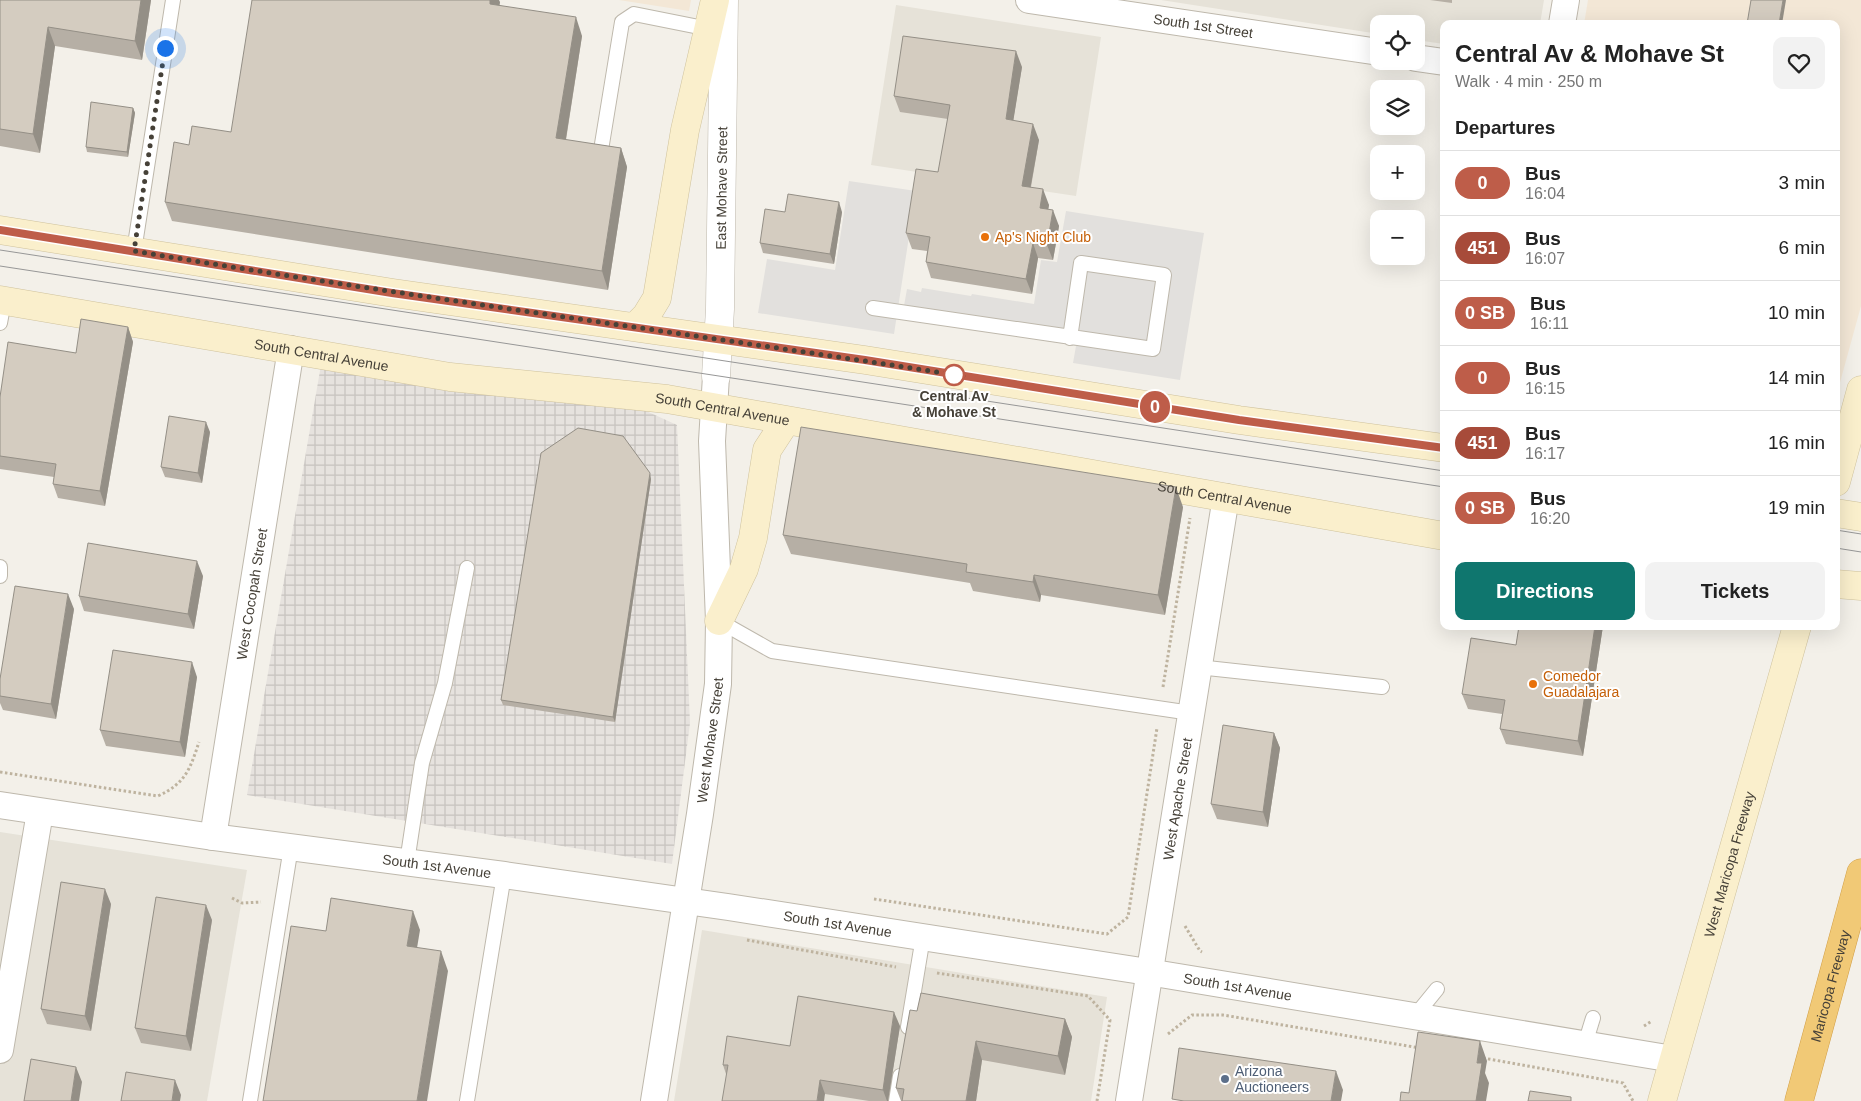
<!DOCTYPE html>
<meta charset="utf-8">
<style>
body{margin:0;font-family:Helvetica,sans-serif;background:#f2f2f2;color:#222;height:100vh;display:flex;flex-direction:column;font-size:19px;white-space:nowrap}
*{box-sizing:border-box;margin:0}
p{font-size:16px;color:#767676}
.icon{flex:none;width:28px;height:28px;fill:none;stroke:currentColor;stroke-width:2;stroke-linecap:round;stroke-linejoin:round}
.map{position:relative;flex:1;overflow:hidden}
.side{position:absolute;left:1440px;top:20px;width:400px;height:610px;display:flex;flex-direction:column;background:#fff;border-radius:10px;box-shadow:0 5px 20px #0002}
.side>*{flex:none}
.badge{padding:0 10px;border-radius:16px;font-size:18px;line-height:32px}
.controls{position:absolute;left:1370px;top:15px;display:grid;gap:10px}
.controls a{display:grid;place-items:center;width:55px;height:55px;border-radius:10px;background:#fff;box-shadow:0 5px 20px #0002;font-size:25px}
.you{position:absolute;width:25px;height:25px;margin:-12px;border:4px solid #fff;border-radius:50%;background:#1a73e8;box-shadow:0 0 0 8px #1a73e833}
.map>.badge{position:absolute;translate:-50% -50%;box-shadow:0 0 0 2px #fff}
h2{padding:0 15px;font-size:19px;line-height:45px}
.round{display:grid;place-items:center;flex:none;width:52px;height:52px;border-radius:10px;background:#f2f2f2}
.overview{display:flex;align-items:center;justify-content:space-between;height:85px;padding:0 15px}
h1{font-size:24px;font-weight:800;line-height:38px}
.button{display:flex;gap:10px;margin-top:auto;padding:10px 15px}
.button a{flex:1;height:58px;border-radius:10px;background:#0f766e;color:#fff;font-size:20px;font-weight:800;line-height:58px;text-align:center}
.button a+a{background:#f2f2f2;color:#222}
ul{padding:0;list-style:none}
li{display:flex;align-items:center;gap:15px;height:65px;padding:0 15px;border-top:1px solid #e0e0e0}
li div{flex:1}
li b{display:block;font-size:19px}
li em{font-style:normal}
li .badge{min-width:55px;font-weight:700;text-align:center}
.map>svg:first-child{display:block}
</style>
<div class="map">
<svg width="1861" height="1101" viewBox="0 0 1861 1101">
<defs>
<pattern id="industrial-grid" width="8" height="8" patternUnits="userSpaceOnUse" patternTransform="scale(1.25)"><rect width="8" height="8" fill="#e6e2de"/><path d="M0 4h8M4 0v8" fill="none" stroke="#c7c3bf"/></pattern>
</defs>
<rect width="100%" height="100%" fill="#f3f0e9"/>
<g fill="#e6e2d8">
<path d="M 1161,0 L 1544,0 L 1540,24 L 1444,24 L 1444,44 L 1416,40 L 1416,24 L 1379,24 L 1379,34 Z"/>
<path d="M 896,5 L 1101,37 L 1076,196 L 871,165 Z"/>
<path d="M 0,832 L 247,870 L 207,1101 L 0,1101 Z"/>
<path d="M 702,930 L 1107,997 L 1091,1101 L 674,1101 Z"/>
</g>
<g fill="#f3e7d6">
<path d="M 619,0 L 691,0 L 689,11 Z"/>
<path d="M 1588,0 L 1861,0 L 1861,306 L 1836,397 L 1836,24 L 1584,24 Z"/>
</g>
<path fill="url(#industrial-grid)" d="M 322,359 L 633,405 L 677,425 L 690,723 L 672,864 L 247,795 Z"/>
<g fill="#e2e0dd">
<path d="M 849,181 L 916,191 L 894,334 L 758,313 L 767,259 L 835,270 Z"/>
<path d="M 1066,211 L 1204,233 L 1180,380 L 1073,363 L 1076,346 L 902,317 L 907,289 L 921,292 L 922,288 L 971,296 L 972,294 L 1034,304 L 1041,260 L 1057,262 Z"/>
</g>
<g fill="none" stroke-linecap="round" stroke-linejoin="round">
<g stroke="#beb8ac" stroke-width="16">
<g id="service">
<path d="M 601,150 L 622,22 L 634,14 L 709,29"/>
<path d="M 134,251 L 173,0"/>
<path d="M 873,308 L 1153,349 L 1164,275 L 1081,263 L 1070,338"/>
<path d="M 0,323 L 4,301"/>
<path d="M 0,567 L 0,576"/>
<path d="M 719,621 L 772,651 L 1191,713"/>
<path d="M 1198,667 L 1382,687"/>
<path d="M 407,862 L 422,763 L 445,683 L 467,568"/>
<path d="M 1415,1016 L 1437,989"/>
<path d="M 908,1027 L 923,937"/>
<path d="M 1585,1044 L 1593,1018"/>
<path d="M 250,1101 L 291,847"/>
<path d="M 467,1101 L 504,875"/>
<path d="M 896,1101 L 900,1076"/>
</g>
</g>
<g stroke="#beb8ac" stroke-width="28">
<g id="minor">
<path id="s1" d="M 1029,0 L 1379,52"/>
<path d="M 1562,24 L 1566,0"/>
<path d="M 1416,58 L 1444,62"/>
<path id="s2" d="M 0,805 L 213,837 L 504,875 L 728,907 L 1148,972 L 1673,1059"/>
<path id="s3" d="M 213,837 L 291,349"/>
<path d="M 0,1050 L 40,812"/>
<path id="s4" d="M 654,1101 L 700,814 L 718,684 L 719,621 L 712,441 L 716,376"/>
<path id="s5" d="M 1129,1101 L 1226,497"/>
</g>
</g>
<g stroke="#beb8ac" stroke-width="29">
<g id="tertiary">
<path id="s6" d="M 716,376 L 720,309 L 724,0"/>
</g>
</g>
<g stroke="#cfc29d" stroke-width="29">
<g id="secondary">
<path d="M 0,230 L 393,293 L 865,360 L 1239,420 L 1444,448"/>
<path id="s7" d="M 0,300 L 450,377 L 667,399 L 1444,536"/>
<path d="M 636,326 L 646,316 L 657,298 L 685,130 L 715,0"/>
<path d="M 1836,482 L 1861,390"/>
<path d="M 1836,513 L 1861,517"/>
<path d="M 1836,584 L 1861,586"/>
<path d="M 719,621 L 744,569 L 753,538 L 767,450 L 786,421"/>
<path id="s8" d="M 1662,1101 L 1797,626"/>
</g>
</g>
<g stroke="#d09e47" stroke-width="29">
<g id="motorway">
<path id="s9" d="M 1799,1101 L 1861,873"/>
</g>
</g>
<g stroke="#beb39f" stroke-width="3" stroke-dasharray="2.5 2.5" stroke-linecap="butt">
<path d="M 1163,687 L 1190,518"/>
<path d="M 0,772 L 158,796 C 186,783 190,769 199,742"/>
<path d="M 232,898 L 242,903 L 261,902"/>
<path d="M 874,899 L 1107,934 L 1128,917 L 1157,728"/>
<path d="M 1185,926 L 1200,951 L 1202,952"/>
<path d="M 747,940 L 896,967"/>
<path d="M 937,973 L 1088,996 L 1110,1020 L 1097,1101"/>
<path d="M 1644,1026 L 1652,1021"/>
<path d="M 1168,1034 L 1192,1015 L 1223,1015 L 1420,1048"/>
<path d="M 1483,1058 L 1623,1083 L 1633,1101"/>
</g>
<use href="#service" stroke="#fff" stroke-width="14"/>
<use href="#minor" stroke="#fff" stroke-width="26"/>
<use href="#tertiary" stroke="#fff" stroke-width="28"/>
<use href="#secondary" stroke="#faefcc" stroke-width="28"/>
<use href="#motorway" stroke="#f1c976" stroke-width="28"/>
<g stroke="#979797" stroke-width="1">
<path d="M 0,250 L 1444,471"/>
<path d="M 0,266 L 1444,487"/>
<path d="M 1836,530 L 1861,534"/>
<path d="M 1836,548 L 1861,552"/>
</g>
</g>
<g fill="#b6afa5">
<path d="M 0,0 L 151,0 L 142,60 L 55,46 L 40,153 L 0,146 Z"/>
<path d="M 1430,0 L 1452,0 L 1452,3 Z"/>
<path d="M 500,2 L 499,5 L 582,36 L 566,140 L 621,148 L 627,167 L 608,290 L 172,221 L 165,202 L 231,132 Z"/>
<path d="M 1022,67 L 1013,121 L 1039,140 L 1031,187 L 1049,205 L 1048,209 L 1059,226 L 1053,260 L 1038,258 L 1032,294 L 931,278 L 926,262 L 927,251 L 912,249 L 906,233 L 938,172 L 948,119 L 900,112 L 894,96 Z"/>
<path d="M 133,108 L 135,113 L 128,157 L 87,152 L 86,147 Z"/>
<path d="M 785,212 L 842,212 L 834,264 L 763,253 L 760,243 Z"/>
<path d="M 128,327 L 133,342 L 105,506 L 58,498 L 53,484 L 54,477 L 0,469 L 0,397 Z"/>
<path d="M 210,432 L 202,483 L 165,477 L 161,467 Z"/>
<path d="M 651,479 L 615,722 L 503,705 L 501,700 Z"/>
<path d="M 1183,507 L 1165,615 L 1041,595 L 1040,602 L 973,591 L 970,583 L 791,554 L 783,535 Z"/>
<path d="M 203,576 L 194,629 L 84,611 L 79,596 Z"/>
<path d="M 74,609 L 56,719 L 3,710 L 0,703 L 0,696 Z"/>
<path d="M 1519,626 L 1603,626 L 1583,756 L 1506,744 L 1500,729 L 1502,714 L 1468,709 L 1462,694 L 1516,645 Z"/>
<path d="M 197,677 L 185,757 L 106,746 L 100,730 Z"/>
<path d="M 1274,733 L 1280,748 L 1268,827 L 1217,819 L 1211,804 Z"/>
<path d="M 111,904 L 91,1031 L 47,1024 L 41,1009 Z"/>
<path d="M 212,920 L 191,1051 L 141,1043 L 135,1028 Z"/>
<path d="M 917,1011 L 1065,1019 L 1072,1037 L 1065,1075 L 982,1060 L 976,1101 L 901,1101 L 896,1088 Z"/>
<path d="M 900,1026 L 888,1101 L 869,1101 L 825,1094 L 726,1074 L 723,1065 Z"/>
</g>
<g fill="#948f86">
<path d="M 141,0 L 151,0 L 142,60 L 135,41 Z"/>
<path d="M 490,0 L 499,0 L 500,2 L 497,22 L 490,4 Z"/>
<path d="M 1783,0 L 1786,0 L 1782,24 L 1779,24 Z"/>
<path d="M 576,17 L 582,36 L 563,157 L 556,138 Z"/>
<path d="M 48,27 L 55,46 L 40,153 L 33,134 Z"/>
<path d="M 1016,51 L 1022,67 L 1011,135 L 1006,119 Z"/>
<path d="M 133,108 L 135,113 L 128,157 L 127,152 Z"/>
<path d="M 1033,124 L 1039,140 L 1028,201 L 1022,186 Z"/>
<path d="M 621,148 L 627,167 L 608,290 L 602,271 Z"/>
<path d="M 1043,189 L 1049,205 L 1046,223 L 1040,208 Z"/>
<path d="M 839,202 L 842,212 L 834,264 L 830,254 Z"/>
<path d="M 1053,210 L 1059,226 L 1053,260 L 1047,245 Z"/>
<path d="M 1033,243 L 1038,258 L 1032,294 L 1026,279 Z"/>
<path d="M 128,327 L 133,342 L 105,506 L 100,491 Z"/>
<path d="M 206,422 L 210,432 L 202,483 L 198,473 Z"/>
<path d="M 650,473 L 651,479 L 615,722 L 613,717 Z"/>
<path d="M 1176,487 L 1183,507 L 1165,615 L 1158,595 Z"/>
<path d="M 197,561 L 203,576 L 194,629 L 188,614 Z"/>
<path d="M 1034,575 L 1041,595 L 1040,602 L 1033,582 Z"/>
<path d="M 68,594 L 74,609 L 56,719 L 51,704 Z"/>
<path d="M 1595,626 L 1603,626 L 1583,756 L 1578,741 Z"/>
<path d="M 192,662 L 197,677 L 185,757 L 180,742 Z"/>
<path d="M 1274,733 L 1280,748 L 1268,827 L 1263,812 Z"/>
<path d="M 105,889 L 111,904 L 91,1031 L 85,1016 Z"/>
<path d="M 206,905 L 212,920 L 191,1051 L 186,1036 Z"/>
<path d="M 413,911 L 420,930 L 414,966 L 407,946 Z"/>
<path d="M 441,951 L 448,971 L 427,1101 L 417,1101 Z"/>
<path d="M 894,1012 L 900,1026 L 888,1101 L 887,1101 L 883,1090 Z"/>
<path d="M 1065,1019 L 1072,1037 L 1065,1075 L 1058,1056 Z"/>
<path d="M 976,1041 L 982,1060 L 976,1101 L 966,1101 Z"/>
<path d="M 1480,1041 L 1487,1061 L 1485,1073 L 1489,1083 L 1486,1101 L 1476,1101 L 1477,1063 Z"/>
<path d="M 76,1067 L 82,1082 L 79,1101 L 71,1101 Z"/>
<path d="M 1336,1071 L 1343,1090 L 1341,1101 L 1331,1101 Z"/>
<path d="M 175,1080 L 181,1095 L 180,1101 L 172,1101 Z"/>
<path d="M 820,1080 L 825,1094 L 824,1101 L 817,1101 Z"/>
</g>
<g fill="#d4ccc0" stroke="#948f86">
<path d="M 0,0 L 141,0 L 135,41 L 48,27 L 33,134 L 0,129 Z"/>
<path d="M 252,0 L 490,0 L 490,4 L 576,17 L 556,138 L 621,148 L 602,271 L 165,202 L 174,142 L 189,145 L 192,126 L 231,132 Z"/>
<path d="M 1751,0 L 1783,0 L 1779,24 L 1747,24 Z"/>
<path d="M 903,36 L 1016,51 L 1006,119 L 1033,124 L 1022,186 L 1043,189 L 1040,208 L 1053,210 L 1047,245 L 1033,243 L 1026,279 L 926,262 L 930,237 L 906,233 L 916,169 L 938,172 L 950,105 L 894,96 Z"/>
<path d="M 91,102 L 133,108 L 127,152 L 86,147 Z"/>
<path d="M 788,194 L 839,202 L 830,254 L 760,243 L 765,209 L 785,212 Z"/>
<path d="M 81,319 L 128,327 L 100,491 L 53,484 L 56,464 L 0,456 L 0,397 L 8,342 L 76,353 Z"/>
<path d="M 169,416 L 206,422 L 198,473 L 161,467 Z"/>
<path d="M 801,427 L 1176,487 L 1158,595 L 1034,575 L 1033,582 L 966,572 L 967,564 L 783,535 Z"/>
<path d="M 578,428 L 623,436 L 650,473 L 613,717 L 501,700 L 541,453 Z"/>
<path d="M 88,543 L 197,561 L 188,614 L 79,596 Z"/>
<path d="M 15,586 L 68,594 L 51,704 L 0,696 L 0,679 Z"/>
<path d="M 1519,626 L 1595,626 L 1578,741 L 1500,729 L 1505,700 L 1462,694 L 1471,638 L 1516,645 Z"/>
<path d="M 113,650 L 192,662 L 180,742 L 100,730 Z"/>
<path d="M 1223,725 L 1274,733 L 1263,812 L 1211,804 Z"/>
<path d="M 61,882 L 105,889 L 85,1016 L 41,1009 Z"/>
<path d="M 156,897 L 206,905 L 186,1036 L 135,1028 Z"/>
<path d="M 331,898 L 413,911 L 407,946 L 441,951 L 417,1101 L 263,1101 L 291,926 L 326,931 Z"/>
<path d="M 921,993 L 1065,1019 L 1058,1056 L 976,1041 L 966,1101 L 902,1101 L 904,1089 L 896,1088 L 910,1010 L 917,1011 Z"/>
<path d="M 798,996 L 894,1012 L 883,1090 L 820,1080 L 817,1101 L 722,1101 L 728,1065 L 723,1065 L 727,1036 L 790,1046 Z"/>
<path d="M 1418,1032 L 1480,1041 L 1477,1063 L 1482,1063 L 1476,1101 L 1400,1101 L 1401,1092 L 1409,1093 Z"/>
<path d="M 1179,1048 L 1336,1071 L 1331,1101 L 1184,1101 L 1172,1099 Z"/>
<path d="M 31,1059 L 76,1067 L 71,1101 L 24,1101 Z"/>
<path d="M 126,1072 L 175,1080 L 172,1101 L 121,1101 Z"/>
<path d="M 1530,1091 L 1571,1097 L 1571,1101 L 1528,1101 Z"/>
</g>
<g fill="none" stroke-linecap="round" stroke-linejoin="round">
<g stroke="#fff" stroke-width="11">
<path id="line" d="M 0,230 L 392,293 L 865,360 L 1239,420 L 1444,448"/>
</g>
<use href="#line" stroke="#be5d49" stroke-width="8"/>
<path stroke="#464138" stroke-width="5" stroke-dasharray="0 9" d="M 165,48 L 134,251 C 410,297 687,333 963,376 L 954,375"/>
</g>
<g fill="#e8710a" stroke="#fff" stroke-width="2">
<circle cx="985" cy="237" r="5"/>
<circle cx="1533" cy="684" r="5"/>
</g>
<circle fill="#fff" stroke="#be5d49" stroke-width="2.5" cx="954" cy="375" r="10"/>
<circle fill="#5c6f8a" stroke="#fff" stroke-width="2" cx="1225" cy="1079" r="5"/>
<g text-anchor="middle" dominant-baseline="central" stroke-width="4" stroke-linejoin="round" paint-order="stroke">
<g font-size="14" fill="#464138" stroke="#fff">
<text stroke="none"><textPath href="#s1" startOffset="176">South 1st Street</textPath></text>
<text stroke="none"><textPath href="#s6" startOffset="188">East Mohave Street</textPath></text>
<text stroke="none"><textPath href="#s7" startOffset="326">South Central Avenue</textPath></text>
<text stroke="none"><textPath href="#s7" startOffset="731">South Central Avenue</textPath></text>
<text stroke="none"><textPath href="#s7" startOffset="1241">South Central Avenue</textPath></text>
<text stroke="none"><textPath href="#s3" startOffset="246">West Cocopah Street</textPath></text>
<text stroke="none"><textPath href="#s4" startOffset="365">West Mohave Street</textPath></text>
<text stroke="none"><textPath href="#s5" startOffset="306">West Apache Street</textPath></text>
<text stroke="none"><textPath href="#s8" startOffset="246">West Maricopa Freeway</textPath></text>
<text stroke="none"><textPath href="#s2" startOffset="441">South 1st Avenue</textPath></text>
<text stroke="none"><textPath href="#s2" startOffset="846">South 1st Avenue</textPath></text>
<text stroke="none"><textPath href="#s2" startOffset="1251">South 1st Avenue</textPath></text>
<text stroke="none"><textPath href="#s9" startOffset="119">Maricopa Freeway</textPath></text>
</g>
<g font-size="14" fill="#c56008" stroke="#fff" text-anchor="start">
<text x="995" y="237">Ap's Night Club</text>
<text x="1543" y="676">Comedor<tspan x="1543" dy="16">Guadalajara</tspan></text>
</g>
<g font-size="14" font-weight="bold" fill="#464138" stroke="#fff">
<text x="954" y="396">Central Av<tspan x="954" dy="16">&amp; Mohave St</tspan></text>
</g>
<g font-size="14" fill="#4e5e75" stroke="#fff" text-anchor="start">
<text x="1235" y="1071">Arizona<tspan x="1235" dy="16">Auctioneers</tspan></text>
</g>
</g>
</svg>
<div class="controls">
<a><svg class="icon" aria-label="locate" viewBox="0 0 24 24"><circle cx="12" cy="12" r="6"/><path d="M12 2v4M12 18v4M2 12h4M18 12h4"/></svg></a>
<a><svg class="icon" aria-label="layers" viewBox="0 0 24 24"><path d="M12 4l9 5-9 5-9-5zM3 14l9 5 9-5"/></svg></a>
<a>+</a>
<a>−</a>
</div>
<div class="you" style="left:165px;top:48px"></div>
<b class="badge" style="left:1155px;top:407px;background:#be5d49;color:#fff">0</b>
<section class="side">
<div class="overview"><div><h1>Central Av &amp; Mohave St</h1><p>Walk · 4 min · 250 m</p></div><a class="round"><svg class="icon" aria-label="heart" viewBox="0 0 24 24"><path d="M12 20l-8-8c-3-5 5-10 8-4 3-6 11-1 8 4z"/></svg></a></div>
<h2>Departures</h2>
<ul>
<li><span class="badge" style="background:#be5d49;color:#fff">0</span><div><b>Bus</b><p>16:04</p></div><em>3 min</em></li>
<li><span class="badge" style="background:#a74b3a;color:#fff">451</span><div><b>Bus</b><p>16:07</p></div><em>6 min</em></li>
<li><span class="badge" style="background:#be5d49;color:#fff">0 SB</span><div><b>Bus</b><p>16:11</p></div><em>10 min</em></li>
<li><span class="badge" style="background:#be5d49;color:#fff">0</span><div><b>Bus</b><p>16:15</p></div><em>14 min</em></li>
<li><span class="badge" style="background:#a74b3a;color:#fff">451</span><div><b>Bus</b><p>16:17</p></div><em>16 min</em></li>
<li><span class="badge" style="background:#be5d49;color:#fff">0 SB</span><div><b>Bus</b><p>16:20</p></div><em>19 min</em></li>
</ul>
<div class="button"><a>Directions</a><a>Tickets</a></div>
</section>
</div>
